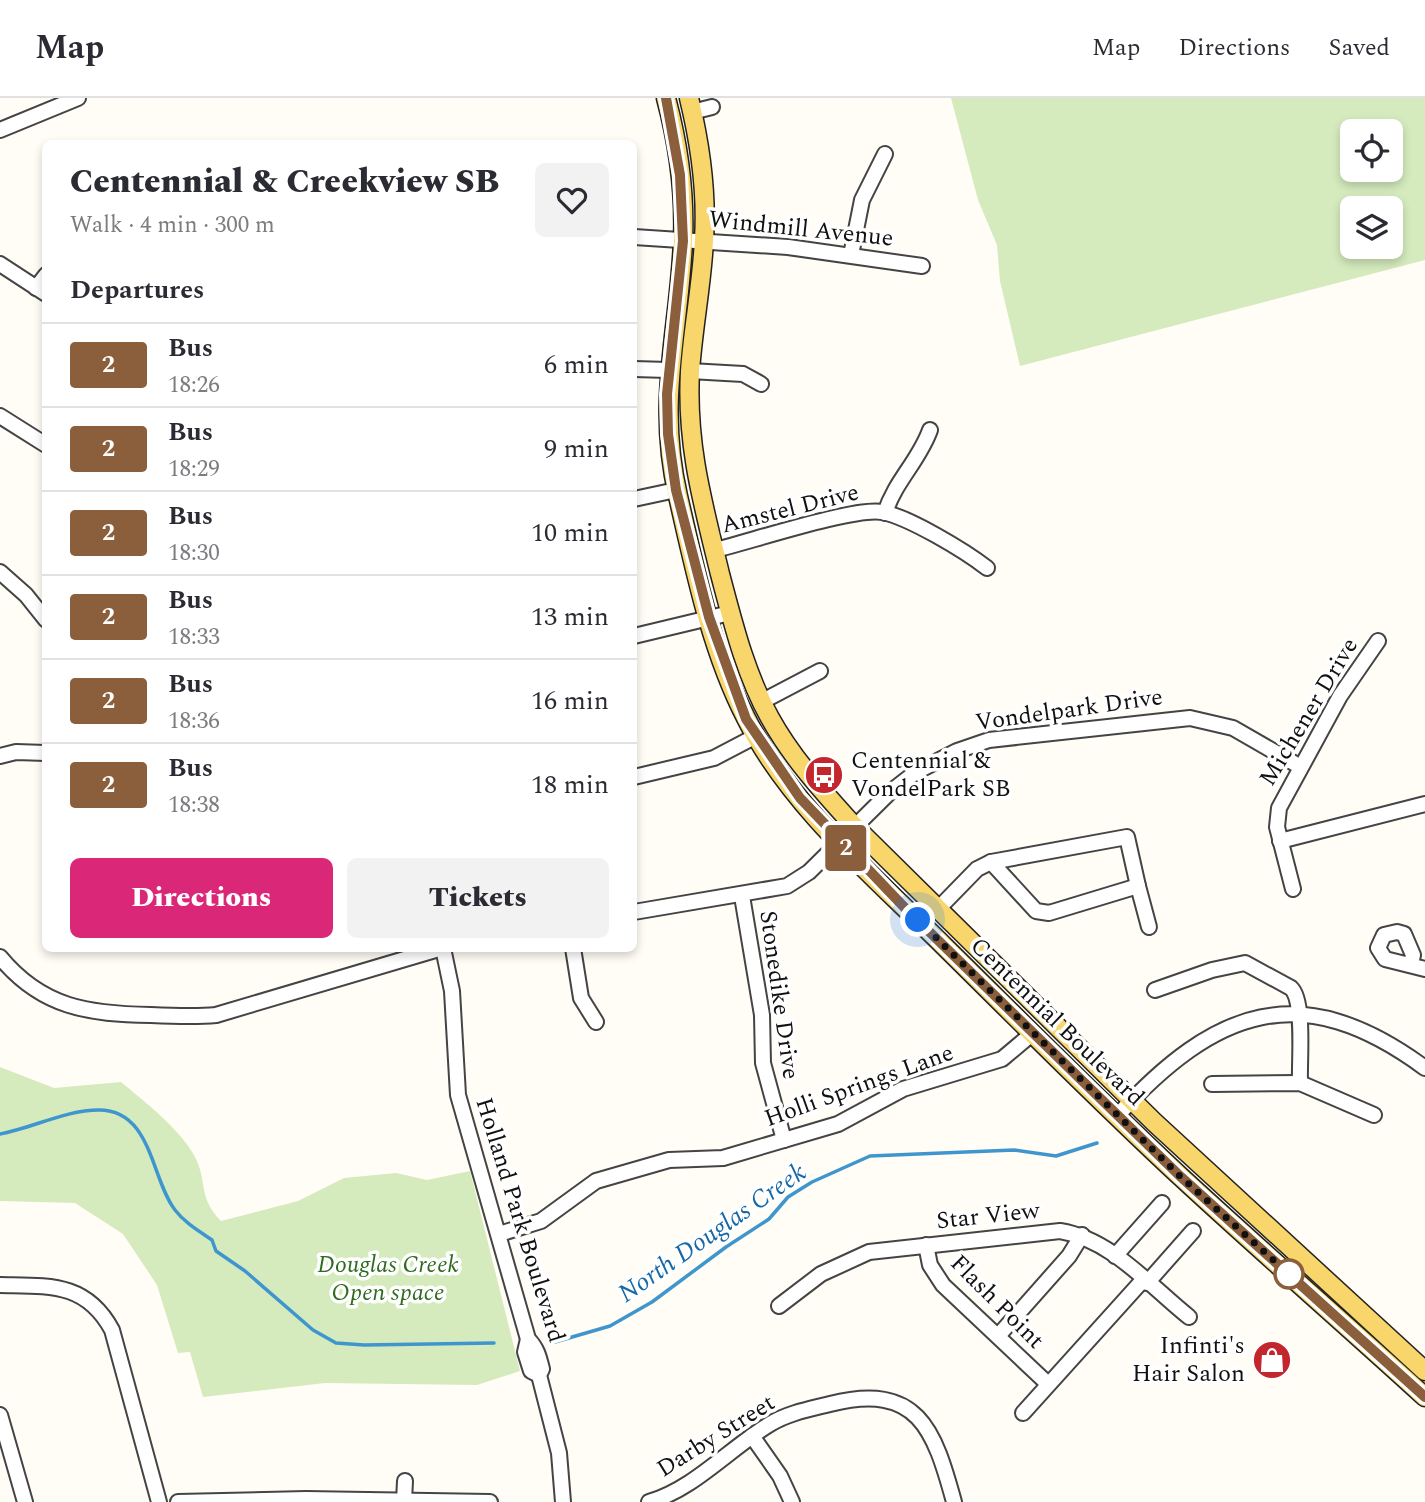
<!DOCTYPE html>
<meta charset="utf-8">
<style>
body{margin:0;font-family:Spectral,serif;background:#f2f2f3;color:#2b2b33;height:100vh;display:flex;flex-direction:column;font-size:26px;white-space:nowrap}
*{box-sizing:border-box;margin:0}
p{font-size:23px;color:#7c7c81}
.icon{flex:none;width:38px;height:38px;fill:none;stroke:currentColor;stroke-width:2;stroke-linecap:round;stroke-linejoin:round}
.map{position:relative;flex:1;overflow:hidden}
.drawer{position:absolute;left:42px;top:42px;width:595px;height:812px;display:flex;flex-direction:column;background:#fff;border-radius:10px;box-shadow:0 4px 10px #0003}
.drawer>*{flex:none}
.badge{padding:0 14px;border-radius:5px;font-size:24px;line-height:46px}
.fabs{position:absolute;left:1340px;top:21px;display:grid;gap:14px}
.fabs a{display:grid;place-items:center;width:63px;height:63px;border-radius:10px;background:#fff;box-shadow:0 4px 10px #0003;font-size:35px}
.you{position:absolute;width:35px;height:35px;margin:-18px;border:5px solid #fff;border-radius:50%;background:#1a73e8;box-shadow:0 0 0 10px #1a73e833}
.map>.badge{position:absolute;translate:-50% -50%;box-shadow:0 0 0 4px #fff}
h2{padding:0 28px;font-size:26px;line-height:63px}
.round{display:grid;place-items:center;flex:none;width:74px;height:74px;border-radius:10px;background:#f2f2f3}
.headline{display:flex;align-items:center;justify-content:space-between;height:119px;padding:0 28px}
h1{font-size:33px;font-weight:800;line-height:52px}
.primary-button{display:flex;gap:14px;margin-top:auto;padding:14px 28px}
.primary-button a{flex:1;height:80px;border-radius:10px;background:#db2777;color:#fff;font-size:28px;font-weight:800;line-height:80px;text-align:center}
.primary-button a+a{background:#f2f2f3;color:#2b2b33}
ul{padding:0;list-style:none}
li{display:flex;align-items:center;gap:21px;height:84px;padding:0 28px;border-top:2px solid #e1e1e2}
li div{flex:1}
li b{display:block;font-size:26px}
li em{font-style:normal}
li .badge{min-width:77px;font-weight:700;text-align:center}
header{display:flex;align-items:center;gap:42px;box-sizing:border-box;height:98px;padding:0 35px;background:#fff;border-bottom:2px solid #e1e1e2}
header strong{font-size:33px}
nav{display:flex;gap:38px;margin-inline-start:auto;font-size:24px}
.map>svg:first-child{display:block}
</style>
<header>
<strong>Map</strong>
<nav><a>Map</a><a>Directions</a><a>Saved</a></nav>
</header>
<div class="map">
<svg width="1425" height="1404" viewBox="0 0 1425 1404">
<rect width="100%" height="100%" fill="#fffdf5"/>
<g fill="#d5ebbd" fill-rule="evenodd">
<path d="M 951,0 L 1425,0 L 1425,162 L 1020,268 L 1000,183 L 997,147 L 978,102 ZM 1353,33 L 1391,33 L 1391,72 L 1353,72 ZM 1353,110 L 1391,110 L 1391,149 L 1353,149 Z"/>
<path d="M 0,969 L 54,990 L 121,984 C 143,1002 182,1033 195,1059 C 208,1084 197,1098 221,1123 L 298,1103 L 344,1080 L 396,1075 L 427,1082 L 470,1073 L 520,1273 L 477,1287 L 325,1285 L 203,1299 L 190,1254 L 178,1255 L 157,1187 L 123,1136 L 75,1105 L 0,1103 Z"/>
</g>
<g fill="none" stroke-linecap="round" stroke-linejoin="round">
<g stroke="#3f96cf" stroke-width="3.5">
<path d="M 0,1036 C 33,1030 65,1012 99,1012 C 152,1012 151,1081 175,1112 C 185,1125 199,1133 212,1142 L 216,1153 L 245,1173 L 313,1232 L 336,1245 L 364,1247 L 494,1245"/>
<path d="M 555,1244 L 610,1228 L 652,1204 L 726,1149 L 769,1121 L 788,1099 L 812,1084 L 870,1058 L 1014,1052 L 1056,1058 L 1097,1045"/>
</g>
<g stroke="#444" stroke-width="18">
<g id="minor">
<path d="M 692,14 L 712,9"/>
<path d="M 0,32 L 78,0"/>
<path d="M 634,139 L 788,149 L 922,168"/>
<path d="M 851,157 L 862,102 L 885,56"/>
<path d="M 0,166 L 46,196"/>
<path d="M 36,190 L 46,177"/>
<path d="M 634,271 L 668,272"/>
<path d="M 690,273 L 743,276 L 761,286"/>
<path d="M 0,318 L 46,347"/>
<path d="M 634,401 L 676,392"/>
<path d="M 885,415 C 895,383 919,363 930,332"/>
<path d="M 715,452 C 749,444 854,409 882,414 C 909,419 965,453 987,470"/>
<path d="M 0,474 L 26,497 L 46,522"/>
<path d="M 634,538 L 730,515"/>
<path d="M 761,604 L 820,573"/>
<path d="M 0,658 L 16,654 L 46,655"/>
<path d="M 634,679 L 714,660 L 756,638"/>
<path d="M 1127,739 L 1138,788 L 1049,815 L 1036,813 L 991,764 Z"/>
<path d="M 1280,743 L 1425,706"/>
<path d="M 1138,788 L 1149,829"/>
<path d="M 1293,791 L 1277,729 L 1279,710 L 1340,598 L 1378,543"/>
<path d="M 742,798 L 762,917 L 763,965 L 784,1042"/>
<path d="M 938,811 L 977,771 L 991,764"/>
<path d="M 634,814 L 787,788 L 809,774 L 889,695 L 916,674 L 957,653 L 989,642 L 1190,620 L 1233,630 L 1299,668"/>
<path d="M 443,850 L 452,893 L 458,997 L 528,1241 C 537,1250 539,1259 542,1271 L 539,1277 L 559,1355 L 563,1404"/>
<path d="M 573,850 L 581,900 L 596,924"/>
<path d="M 0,859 C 42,910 89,916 151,917 C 173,918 195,919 216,917 L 442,850"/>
<path d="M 1411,867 L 1413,857 L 1404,836 L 1397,834 L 1384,837 L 1378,850 L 1385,861 L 1425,871"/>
<path d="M 1155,892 L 1212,872 L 1245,865 L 1291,890 C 1305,903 1299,965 1300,985"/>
<path d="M 1212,986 L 1300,985 L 1374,1017"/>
<path d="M 1117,1018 C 1215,911 1300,878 1425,970"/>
<path d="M 499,1136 L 541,1123 L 596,1083 L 669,1062 L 723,1060 L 838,1026 L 903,991 L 1002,961 L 1033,935"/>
<path d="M 926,1147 L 930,1167 L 943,1187 L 1048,1286"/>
<path d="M 1115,1158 L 1162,1105"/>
<path d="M 1147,1185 L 1193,1133"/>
<path d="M 0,1187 C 49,1188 86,1184 112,1232 L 159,1404"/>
<path d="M 779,1208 L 821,1176 L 869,1154 L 1060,1133 C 1111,1141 1150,1188 1189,1219"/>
<path d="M 998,1238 L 1069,1158 L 1082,1137"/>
<path d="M 528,1241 L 525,1254 L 531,1273 L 539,1277"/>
<path d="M 1023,1315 L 1143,1182"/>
<path d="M 0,1317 L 25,1404"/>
<path d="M 752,1338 L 780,1378 L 792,1404"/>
<path d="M 404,1403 L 405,1383"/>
<path d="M 178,1404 L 306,1401 L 490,1404"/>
<path d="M 649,1404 C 694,1391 730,1350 770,1326 C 788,1315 810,1311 830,1306 C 918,1284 934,1331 954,1404"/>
</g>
</g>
<g stroke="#222" stroke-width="21">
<g id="major">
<path d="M 666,0 C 678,45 685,96 683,143 C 679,235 656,303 678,398 C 695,472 711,552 746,620 C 791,710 875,779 945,849 C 1023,926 1100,1004 1181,1079 C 1261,1153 1344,1225 1425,1299"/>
<path d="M 689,0 C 700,45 707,95 704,142 C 702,185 693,229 690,273 C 686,347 703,406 720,476 C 733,525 745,575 770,620 C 792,660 824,695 854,728 L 1154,1024 L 1425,1273"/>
</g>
</g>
<use href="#minor" stroke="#fff" stroke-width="14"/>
<use href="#major" stroke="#f9d66b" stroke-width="18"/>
</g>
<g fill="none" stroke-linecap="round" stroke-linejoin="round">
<g stroke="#fff" stroke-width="16">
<path id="line" d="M 666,0 L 680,77 L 683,143 L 667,296 L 668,336 L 676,392 L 709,519 L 746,621 L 800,700 L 905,810 L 1181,1079 L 1425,1299"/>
</g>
<use href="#line" stroke="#8b5e3c" stroke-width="10"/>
<path stroke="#111" stroke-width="7" stroke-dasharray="0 12.6" d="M 918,822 L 1181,1079 L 1289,1176"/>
</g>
<defs>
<g id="bus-disc" transform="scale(2.0125)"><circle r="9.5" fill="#c4262e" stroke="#fff"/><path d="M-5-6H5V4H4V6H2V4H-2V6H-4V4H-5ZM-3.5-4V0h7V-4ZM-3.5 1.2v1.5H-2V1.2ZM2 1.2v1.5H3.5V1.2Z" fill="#fff"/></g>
<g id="shop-disc" transform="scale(2.0125)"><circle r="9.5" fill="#c4262e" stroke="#fff"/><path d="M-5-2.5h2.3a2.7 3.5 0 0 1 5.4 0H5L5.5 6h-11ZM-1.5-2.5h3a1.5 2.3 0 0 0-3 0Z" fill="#fff"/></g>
</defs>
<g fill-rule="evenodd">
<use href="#bus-disc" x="824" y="677"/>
<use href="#shop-disc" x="1272" y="1262"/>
</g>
<circle fill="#fff" stroke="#8b5e3c" stroke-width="3.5" cx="1289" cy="1176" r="14"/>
<g text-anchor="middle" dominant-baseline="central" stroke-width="7" stroke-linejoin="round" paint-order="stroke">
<g font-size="24" fill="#111" stroke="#fff">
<text transform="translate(801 131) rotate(6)">Windmill Avenue</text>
<text transform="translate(790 411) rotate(-14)">Amstel Drive</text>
<text transform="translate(1069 612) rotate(-8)">Vondelpark Drive</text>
<text transform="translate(1309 614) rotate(-59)">Michener Drive</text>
<text transform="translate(779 897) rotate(82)">Stonedike Drive</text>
<text transform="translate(1057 924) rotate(44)">Centennial Boulevard</text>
<text transform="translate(859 988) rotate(-20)">Holli Springs Lane</text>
<text transform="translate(988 1118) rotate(-6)">Star View</text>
<text transform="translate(520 1122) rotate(73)">Holland Park Boulevard</text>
<text transform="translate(997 1204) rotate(45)">Flash Point</text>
<text transform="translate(716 1338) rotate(-32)">Darby Street</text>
</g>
<g font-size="24" fill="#111" stroke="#fff" text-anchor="start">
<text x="851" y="663">Centennial &amp;<tspan x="851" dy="28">VondelPark SB</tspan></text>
<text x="1245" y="1248" text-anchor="end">Infinti's<tspan x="1245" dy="28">Hair Salon</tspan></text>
</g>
<g font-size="24" font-style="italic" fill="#2f6b1f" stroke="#fff">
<text x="388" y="1167">Douglas Creek<tspan x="388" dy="28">Open space</tspan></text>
</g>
<g font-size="26" font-style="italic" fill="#1768a6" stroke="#fff">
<text transform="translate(712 1135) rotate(-35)">North Douglas Creek</text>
</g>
</g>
</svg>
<div class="fabs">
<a><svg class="icon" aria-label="locate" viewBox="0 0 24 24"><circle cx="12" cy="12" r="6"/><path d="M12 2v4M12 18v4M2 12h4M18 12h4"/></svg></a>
<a><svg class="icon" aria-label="layers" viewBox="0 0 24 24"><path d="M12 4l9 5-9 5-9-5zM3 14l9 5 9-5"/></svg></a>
</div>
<div class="you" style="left:918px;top:822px"></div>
<b class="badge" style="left:846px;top:750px;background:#8b5e3c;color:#fff">2</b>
<section class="drawer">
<div class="headline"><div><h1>Centennial &amp; Creekview SB</h1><p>Walk · 4 min · 300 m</p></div><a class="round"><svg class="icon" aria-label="heart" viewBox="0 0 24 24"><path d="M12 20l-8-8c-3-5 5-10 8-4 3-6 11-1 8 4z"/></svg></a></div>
<h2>Departures</h2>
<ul>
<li><span class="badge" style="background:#8b5e3c;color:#fff">2</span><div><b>Bus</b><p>18:26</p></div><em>6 min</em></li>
<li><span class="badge" style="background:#8b5e3c;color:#fff">2</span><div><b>Bus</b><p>18:29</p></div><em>9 min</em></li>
<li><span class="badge" style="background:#8b5e3c;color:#fff">2</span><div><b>Bus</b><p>18:30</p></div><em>10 min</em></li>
<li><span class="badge" style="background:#8b5e3c;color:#fff">2</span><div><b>Bus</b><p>18:33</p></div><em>13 min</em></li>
<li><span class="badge" style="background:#8b5e3c;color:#fff">2</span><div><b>Bus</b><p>18:36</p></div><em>16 min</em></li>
<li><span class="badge" style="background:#8b5e3c;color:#fff">2</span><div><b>Bus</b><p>18:38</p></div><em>18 min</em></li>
</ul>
<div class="primary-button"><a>Directions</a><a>Tickets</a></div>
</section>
</div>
